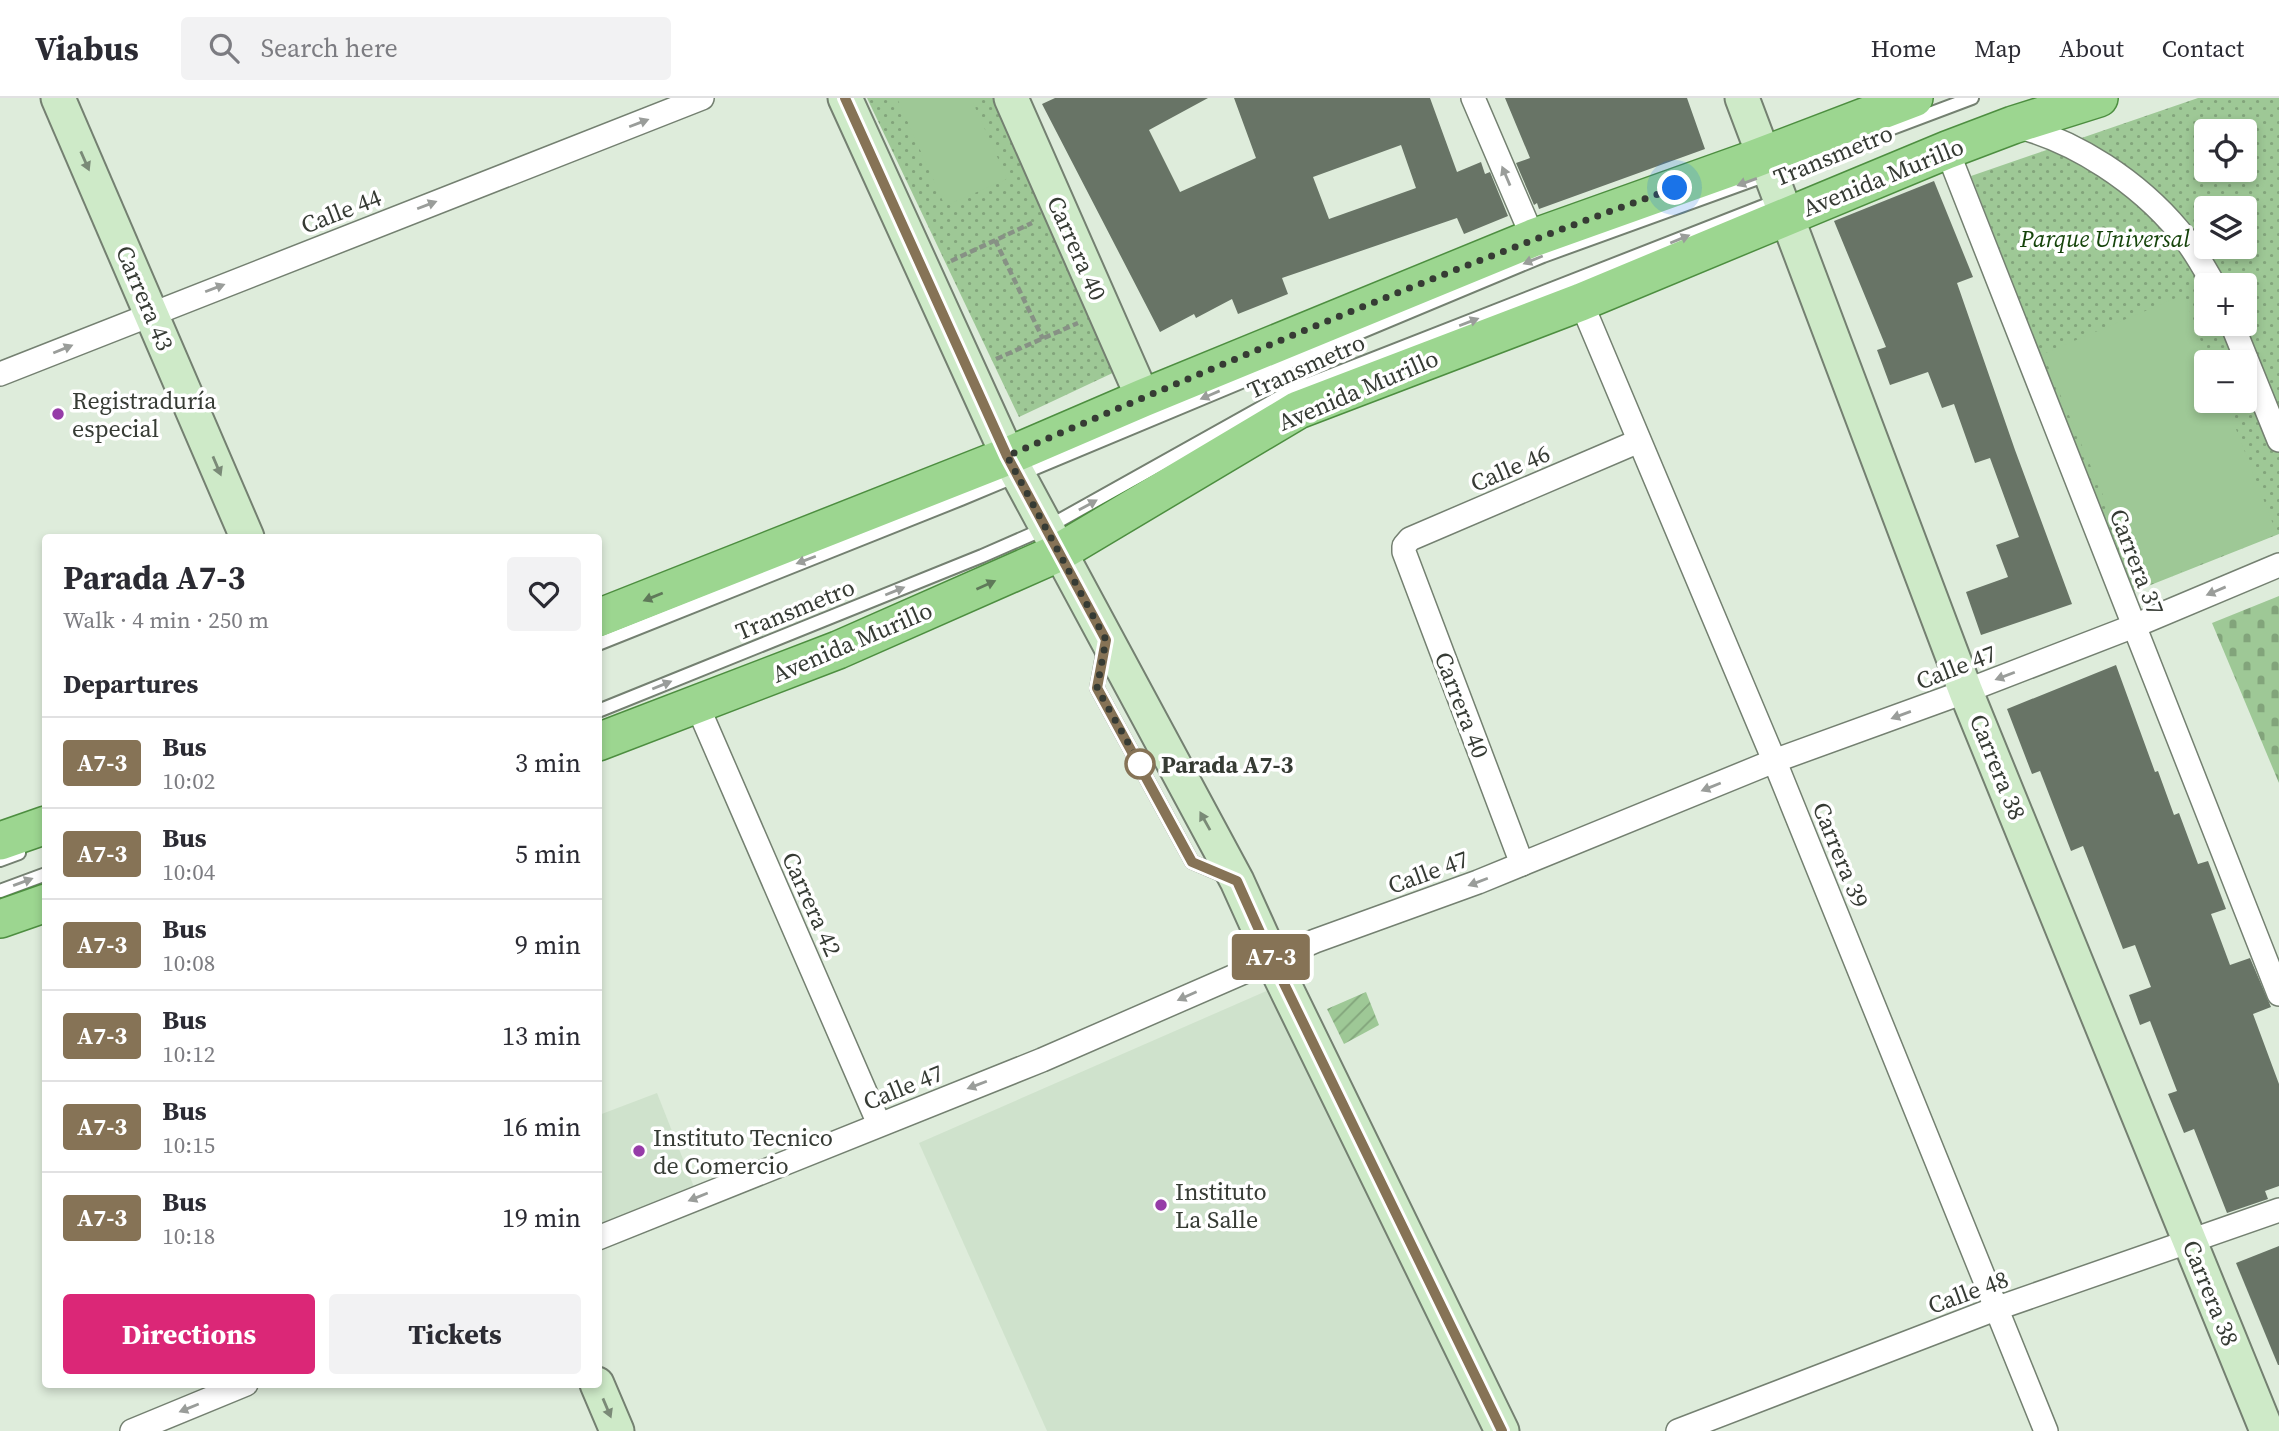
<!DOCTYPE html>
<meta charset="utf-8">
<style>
body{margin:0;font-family:"Source Serif 4",serif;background:#f2f2f3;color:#2b2b33;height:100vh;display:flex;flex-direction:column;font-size:26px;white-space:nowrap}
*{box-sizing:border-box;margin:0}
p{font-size:23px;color:#7c7c81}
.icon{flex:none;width:38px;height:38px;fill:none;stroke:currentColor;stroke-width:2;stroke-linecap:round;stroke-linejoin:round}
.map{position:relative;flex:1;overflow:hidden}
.drawer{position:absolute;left:42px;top:436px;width:560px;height:854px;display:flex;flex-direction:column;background:#fff;border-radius:7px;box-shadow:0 4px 10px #0003}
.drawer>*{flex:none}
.badge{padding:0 14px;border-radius:5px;font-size:24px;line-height:46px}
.tools{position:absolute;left:2194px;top:21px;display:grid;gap:14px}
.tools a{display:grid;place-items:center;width:63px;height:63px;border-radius:7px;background:#fff;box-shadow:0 4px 10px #0003;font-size:35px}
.you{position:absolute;width:35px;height:35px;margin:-18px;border:5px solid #fff;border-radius:50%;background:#1a73e8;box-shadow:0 0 0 10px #1a73e833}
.map>.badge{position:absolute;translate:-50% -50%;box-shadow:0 0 0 4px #fff}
h2{padding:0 21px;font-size:26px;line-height:63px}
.round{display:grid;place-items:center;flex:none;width:74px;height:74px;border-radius:7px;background:#f2f2f3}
.headline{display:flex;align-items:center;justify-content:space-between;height:119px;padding:0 21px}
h1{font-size:33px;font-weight:700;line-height:52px}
.primary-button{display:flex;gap:14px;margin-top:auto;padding:14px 21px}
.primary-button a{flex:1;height:80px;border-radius:7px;background:#db2777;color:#fff;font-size:28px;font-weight:700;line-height:80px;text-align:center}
.primary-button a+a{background:#f2f2f3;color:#2b2b33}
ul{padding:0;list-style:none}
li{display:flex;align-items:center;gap:21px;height:91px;padding:0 21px;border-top:2px solid #e1e1e2}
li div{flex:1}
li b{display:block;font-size:26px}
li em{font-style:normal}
li .badge{min-width:77px;font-weight:700;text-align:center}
header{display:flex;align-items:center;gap:42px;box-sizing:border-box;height:98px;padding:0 35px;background:#fff;border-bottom:2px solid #e1e1e2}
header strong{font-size:33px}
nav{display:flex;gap:38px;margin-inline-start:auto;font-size:24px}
.search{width:490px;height:63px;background:#f2f2f3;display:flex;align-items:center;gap:18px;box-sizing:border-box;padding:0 24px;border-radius:7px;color:#7c7c81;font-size:26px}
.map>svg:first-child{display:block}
</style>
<header>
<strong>Viabus</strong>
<div class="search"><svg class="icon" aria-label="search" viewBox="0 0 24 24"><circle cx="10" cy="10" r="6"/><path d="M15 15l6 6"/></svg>Search here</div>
<nav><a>Home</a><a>Map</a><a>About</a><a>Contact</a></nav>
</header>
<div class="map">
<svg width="2279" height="1333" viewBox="0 0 2279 1333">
<defs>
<pattern id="grass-dots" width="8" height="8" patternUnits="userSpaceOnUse" patternTransform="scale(1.75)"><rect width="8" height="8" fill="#9ec896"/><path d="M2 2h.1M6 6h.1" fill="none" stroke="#82a47b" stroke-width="1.8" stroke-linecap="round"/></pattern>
<pattern id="cemetery-stones" width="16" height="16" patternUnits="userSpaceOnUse" patternTransform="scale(1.75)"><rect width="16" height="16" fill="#9ec896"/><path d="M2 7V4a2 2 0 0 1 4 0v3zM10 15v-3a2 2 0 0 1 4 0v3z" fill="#82a47b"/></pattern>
<pattern id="garden-furrows" width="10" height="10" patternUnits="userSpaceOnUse" patternTransform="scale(1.75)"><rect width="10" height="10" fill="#9ec896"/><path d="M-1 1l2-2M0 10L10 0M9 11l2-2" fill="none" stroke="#82a47b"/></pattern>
</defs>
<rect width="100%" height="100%" fill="#deecdb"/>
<g fill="#cfe2cc">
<path d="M 1271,891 L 1486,1333 L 1047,1333 L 919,1045 Z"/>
<path d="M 657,995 L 694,1089 L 599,1126 L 599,1017 Z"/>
</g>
<g fill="url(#grass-dots)" fill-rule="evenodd">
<path d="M 867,0 L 997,0 L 1119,272 L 1019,319 Z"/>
<path d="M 2198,0 L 2279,0 L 2279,436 L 2133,494 L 1971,78 ZM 2207,33 L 2245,33 L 2245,72 L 2207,72 ZM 2207,110 L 2245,110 L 2245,149 L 2207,149 ZM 2207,187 L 2245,187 L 2245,226 L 2207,226 ZM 2207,264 L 2245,264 L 2245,303 L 2207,303 Z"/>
</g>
<path fill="url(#cemetery-stones)" d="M 2279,498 L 2279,685 L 2212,525 Z"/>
<path fill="url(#garden-furrows)" d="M 1366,894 L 1379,927 L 1344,946 L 1327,911 Z"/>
<g fill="#9ec896">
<path d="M 897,0 L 971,0 L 1007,81 L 945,108 Z"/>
<path d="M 2183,197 L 2209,264 L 2207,264 L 2207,303 L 2225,303 L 2277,436 L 2142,489 L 2043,256 Z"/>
</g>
<g fill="#687466" fill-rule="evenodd">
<path d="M 1055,0 L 1208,0 L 1149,32 L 1180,94 L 1256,60 L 1234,0 L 1430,0 L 1457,74 L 1481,64 L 1485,76 L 1490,74 L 1508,118 L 1464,136 L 1457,120 L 1282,180 L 1288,196 L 1238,216 L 1232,201 L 1196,220 L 1194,216 L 1160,234 L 1042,6 ZM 1401,47 L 1416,90 L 1329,121 L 1313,79 Z"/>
<path d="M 1505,0 L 1687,0 L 1705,51 L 1539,111 L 1537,105 L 1534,107 L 1516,65 L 1530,60 Z"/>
<path d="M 1934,83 L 1973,179 L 1957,185 L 2015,352 L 2072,506 L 1981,537 L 1966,494 L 2008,479 L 1996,447 L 2019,439 L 1990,360 L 1975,365 L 1954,306 L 1942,310 L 1928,274 L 1890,287 L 1877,252 L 1886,249 L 1834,123 Z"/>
<path d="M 2116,567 L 2155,674 L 2158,673 L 2174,717 L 2179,715 L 2198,766 L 2208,763 L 2226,811 L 2211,816 L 2230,867 L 2250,860 L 2271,909 L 2253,916 L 2279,986 L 2279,1088 L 2265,1093 L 2268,1101 L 2227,1115 L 2194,1031 L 2184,1035 L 2168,996 L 2177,993 L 2150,923 L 2140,927 L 2129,897 L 2151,889 L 2135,847 L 2123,851 L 2083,748 L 2071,753 L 2040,673 L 2032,676 L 2007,611 Z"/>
<path d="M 2279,1148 L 2279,1267 L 2278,1267 L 2236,1165 Z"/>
</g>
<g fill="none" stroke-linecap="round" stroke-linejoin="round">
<g stroke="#748071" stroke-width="16">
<g id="lane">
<path d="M 598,546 L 961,401 L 1543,158 L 1786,70 L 1972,0"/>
<path d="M 1104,551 L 1097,590 L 1192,764 L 1227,779"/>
<path d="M 598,613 L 982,458 L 1046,430 L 1291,293 L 1779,102"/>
<path d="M 0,762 L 19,755"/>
<path d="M 0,793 L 46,776"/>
</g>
</g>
<g stroke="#748071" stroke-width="26">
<g id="street">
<path d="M 1473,0 L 1533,140"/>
<path d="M 2016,28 C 2076,43 2138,84 2179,133 C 2193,149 2203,168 2214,187"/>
<path d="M 1947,52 L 2279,896"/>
<path d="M 1581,204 L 1779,674 L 2046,1333"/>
<path d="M 2232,226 L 2279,342"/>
<path d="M 0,276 L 702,0"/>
<path d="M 697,607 L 879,1026"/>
<path d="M 1522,766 L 1404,454 L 1404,448 L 1410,441 L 1639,343"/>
<path d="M 598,1140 L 1042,962 L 1315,843 L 1478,784 L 1774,663 L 1953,598 L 2134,528 L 2279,467"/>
<path d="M 132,1333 L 246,1286"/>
<path d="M 1678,1333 L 1995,1211 L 2279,1112"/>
</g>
</g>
<g stroke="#748071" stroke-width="37">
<g id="secondary">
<path d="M 58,0 L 247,439"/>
<path d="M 845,0 L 1008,358 L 1237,783 L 1279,876 L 1502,1333"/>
<path d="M 1011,0 L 1143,300"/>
<path d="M 1742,0 L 1966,594 L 2267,1333"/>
<path d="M 597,1286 L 617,1333"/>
</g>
</g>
<g stroke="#4d8e40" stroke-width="40">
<g id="primary">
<path d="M 598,520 L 1008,358 L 1143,300 L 1533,140 L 1746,64 L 1914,0"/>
<path d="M 598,644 L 838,552 L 1058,455 L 1298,312 L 1581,204 L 1947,52 L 2013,27 L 2099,0"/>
<path d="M 0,743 L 46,727"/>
<path d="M 0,821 L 46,805"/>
</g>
</g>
<g stroke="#879185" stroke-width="4.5" stroke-dasharray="7 3.5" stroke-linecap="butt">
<path d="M 995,142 L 1043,241"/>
<path d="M 951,163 L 1032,125"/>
<path d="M 996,261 L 1078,225"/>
</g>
<use href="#lane" stroke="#fff" stroke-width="12"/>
<use href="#street" stroke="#fff" stroke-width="23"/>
<use href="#secondary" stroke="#ceeac8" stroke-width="33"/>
<use href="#primary" stroke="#9cd690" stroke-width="37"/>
</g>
<defs><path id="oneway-solid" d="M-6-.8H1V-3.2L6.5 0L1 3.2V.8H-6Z" transform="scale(1.75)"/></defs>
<g fill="#9a9d9a">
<use href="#oneway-solid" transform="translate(639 25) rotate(-21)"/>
<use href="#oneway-solid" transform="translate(1506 78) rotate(-113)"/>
<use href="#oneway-solid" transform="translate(1747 84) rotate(160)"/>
<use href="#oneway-solid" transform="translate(427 107) rotate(-21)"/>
<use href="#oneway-solid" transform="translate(1680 141) rotate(-22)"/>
<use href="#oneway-solid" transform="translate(1533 162) rotate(158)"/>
<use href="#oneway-solid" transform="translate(215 190) rotate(-21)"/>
<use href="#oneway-solid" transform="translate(1469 224) rotate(-21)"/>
<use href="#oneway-solid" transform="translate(63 251) rotate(-22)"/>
<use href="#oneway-solid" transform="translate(1210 297) rotate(157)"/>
<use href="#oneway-solid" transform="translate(1088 407) rotate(-29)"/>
<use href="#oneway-solid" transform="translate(806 462) rotate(159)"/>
<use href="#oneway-solid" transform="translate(895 493) rotate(-22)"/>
<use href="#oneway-solid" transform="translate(2216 493) rotate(157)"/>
<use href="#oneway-solid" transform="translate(2005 578) rotate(159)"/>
<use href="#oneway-solid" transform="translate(662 587) rotate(-22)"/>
<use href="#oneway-solid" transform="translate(1901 617) rotate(160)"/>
<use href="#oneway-solid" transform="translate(1711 689) rotate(158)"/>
<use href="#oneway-solid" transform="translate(23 784) rotate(-20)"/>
<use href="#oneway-solid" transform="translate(1478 784) rotate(159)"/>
<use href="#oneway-solid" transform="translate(1187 898) rotate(156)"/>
<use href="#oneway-solid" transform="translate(977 987) rotate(159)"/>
<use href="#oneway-solid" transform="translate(698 1099) rotate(158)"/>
<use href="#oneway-solid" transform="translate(189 1310) rotate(158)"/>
</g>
<g fill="#7a8a77">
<use href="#oneway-solid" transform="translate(85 63) rotate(66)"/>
<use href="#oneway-solid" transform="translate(217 368) rotate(67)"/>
<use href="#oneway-solid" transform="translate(1205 723) rotate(-119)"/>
<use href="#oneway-solid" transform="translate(607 1310) rotate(67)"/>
</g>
<g fill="#5f7959">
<use href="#oneway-solid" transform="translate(986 487) rotate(-24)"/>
<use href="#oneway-solid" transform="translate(653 499) rotate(158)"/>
</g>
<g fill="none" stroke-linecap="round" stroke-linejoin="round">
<g stroke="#fff" stroke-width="16">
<path id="line" d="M 845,0 L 1007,358 L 1106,542 L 1097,590 L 1192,764 L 1237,783 L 1272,861 L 1502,1333"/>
</g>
<use href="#line" stroke="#867356" stroke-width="10"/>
<path stroke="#363b34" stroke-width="7" stroke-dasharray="0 12.6" d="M 1140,666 L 1097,590 L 1106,542 L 1007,358 C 1228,263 1449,170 1675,90"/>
</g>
<g fill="#963ca8" stroke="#fff" stroke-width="2.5">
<circle cx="58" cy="316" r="7"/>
<circle cx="639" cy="1053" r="7"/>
<circle cx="1161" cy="1107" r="7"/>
</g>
<circle fill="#fff" stroke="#867356" stroke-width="3.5" cx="1140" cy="666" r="14"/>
<g text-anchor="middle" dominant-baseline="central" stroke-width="7" stroke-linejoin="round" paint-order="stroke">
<g font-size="24" fill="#363b34" stroke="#fff">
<text transform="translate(1833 57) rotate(-22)">Transmetro</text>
<text transform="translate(1883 79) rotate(-22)">Avenida Murillo</text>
<text transform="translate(341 113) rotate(-21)">Calle 44</text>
<text transform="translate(1077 150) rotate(66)">Carrera 40</text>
<text transform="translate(145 200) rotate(67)">Carrera 43</text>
<text transform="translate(1306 268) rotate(-24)">Transmetro</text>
<text transform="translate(1358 292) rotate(-23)">Avenida Murillo</text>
<text transform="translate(1510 370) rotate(-23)">Calle 46</text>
<text transform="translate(2137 464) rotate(69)">Carrera 37</text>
<text transform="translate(795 511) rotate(-22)">Transmetro</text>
<text transform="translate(852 544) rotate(-23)">Avenida Murillo</text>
<text transform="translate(1956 569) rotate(-21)">Calle 47</text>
<text transform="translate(1462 607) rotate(69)">Carrera 40</text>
<text transform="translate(1998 669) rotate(68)">Carrera 38</text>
<text transform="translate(1841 757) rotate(68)">Carrera 39</text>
<text transform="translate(1428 774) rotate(-20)">Calle 47</text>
<text transform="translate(812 806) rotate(66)">Carrera 42</text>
<text transform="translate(903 989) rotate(-22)">Calle 47</text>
<text transform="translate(1968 1194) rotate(-20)">Calle 48</text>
<text transform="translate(2211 1195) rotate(68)">Carrera 38</text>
</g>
<g font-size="24" font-style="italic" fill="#16440b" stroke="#fff">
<text x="2105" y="140">Parque Universal</text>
</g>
<g font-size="24" fill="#363b34" stroke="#fff" text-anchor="start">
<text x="72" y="302">Registraduría<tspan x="72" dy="28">especial</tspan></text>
<text x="653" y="1039">Instituto Tecnico<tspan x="653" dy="28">de Comercio</tspan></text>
<text x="1175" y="1093">Instituto<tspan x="1175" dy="28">La Salle</tspan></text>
</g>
<g font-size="24" font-weight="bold" fill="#363b34" stroke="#fff" text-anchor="start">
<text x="1161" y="666">Parada A7-3</text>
</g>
</g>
</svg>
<div class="tools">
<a><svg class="icon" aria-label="locate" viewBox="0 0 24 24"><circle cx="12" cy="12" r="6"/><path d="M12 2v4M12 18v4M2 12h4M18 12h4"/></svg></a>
<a><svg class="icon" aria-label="layers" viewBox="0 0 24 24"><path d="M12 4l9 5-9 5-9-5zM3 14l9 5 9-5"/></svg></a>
<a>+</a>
<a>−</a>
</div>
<div class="you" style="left:1675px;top:90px"></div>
<b class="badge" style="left:1271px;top:859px;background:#867356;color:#fff">A7-3</b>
<section class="drawer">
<div class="headline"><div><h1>Parada A7-3</h1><p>Walk · 4 min · 250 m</p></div><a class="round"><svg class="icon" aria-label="heart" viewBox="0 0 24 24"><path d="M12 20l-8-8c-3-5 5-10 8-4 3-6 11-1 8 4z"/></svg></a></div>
<h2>Departures</h2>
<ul>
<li><span class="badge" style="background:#867356;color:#fff">A7-3</span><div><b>Bus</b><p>10:02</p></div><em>3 min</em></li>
<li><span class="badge" style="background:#867356;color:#fff">A7-3</span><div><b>Bus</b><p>10:04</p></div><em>5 min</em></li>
<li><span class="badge" style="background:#867356;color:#fff">A7-3</span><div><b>Bus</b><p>10:08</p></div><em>9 min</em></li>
<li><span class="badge" style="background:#867356;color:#fff">A7-3</span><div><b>Bus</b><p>10:12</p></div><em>13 min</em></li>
<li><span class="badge" style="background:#867356;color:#fff">A7-3</span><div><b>Bus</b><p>10:15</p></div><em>16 min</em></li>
<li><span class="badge" style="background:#867356;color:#fff">A7-3</span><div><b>Bus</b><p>10:18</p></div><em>19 min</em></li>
</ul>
<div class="primary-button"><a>Directions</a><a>Tickets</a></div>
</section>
</div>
